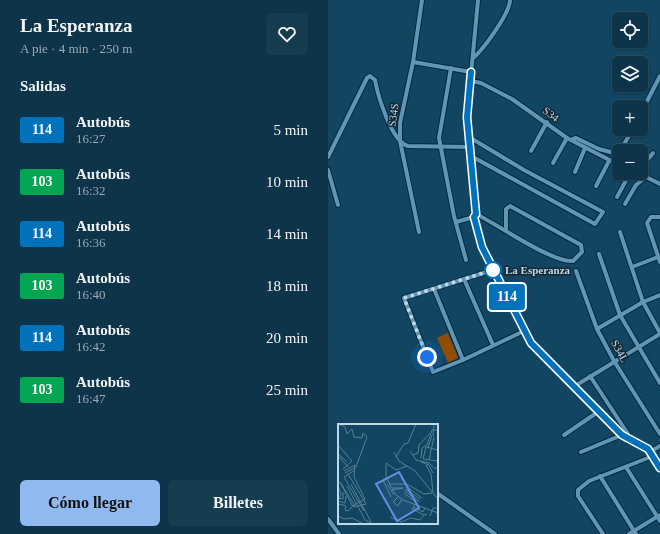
<!DOCTYPE html>
<html lang="es">
<meta charset="utf-8">
<style>
body{margin:0;font-family:"Times New Roman",serif;background:#163c50;color:#f1f3f6;height:100vh;display:flex;flex-direction:column;font-size:15px;white-space:nowrap}
*{box-sizing:border-box;margin:0}
p{font-size:13px;color:#9aaab4}
.icon{flex:none;width:22px;height:22px;fill:none;stroke:currentColor;stroke-width:2;stroke-linecap:round;stroke-linejoin:round}
.map{position:relative;flex:1;overflow:hidden}
.side{display:flex;flex-direction:column;background:#0d3449;width:328px}
.side>*{flex:none}
.badge{padding:0 8px;border-radius:3px;font-size:14px;line-height:26px}
.tools{position:absolute;left:284px;top:12px;display:grid;gap:8px}
.tools a{display:grid;place-items:center;width:36px;height:36px;border-radius:6px;background:#0d3449;box-shadow:0 1px 3px #0004,0 0 0 1px #2d4f61;font-size:20px}
.you{position:absolute;width:20px;height:20px;margin:-10px;border:3px solid #fff;border-radius:50%;background:#1a73e8;box-shadow:0 0 0 6px #1a73e833}
.map>.badge{position:absolute;translate:-50% -50%;box-shadow:0 0 0 2px #fff}
h2{padding:0 20px;font-size:15px;line-height:36px}
.round{display:grid;place-items:center;flex:none;width:42px;height:42px;border-radius:6px;background:#163c50}
.summary{display:flex;align-items:center;justify-content:space-between;height:68px;padding:0 20px}
h1{font-size:19px;font-weight:800;line-height:30px}
.cta{display:flex;gap:8px;margin-top:auto;padding:8px 20px}
.cta a{flex:1;height:46px;border-radius:6px;background:#90b9f0;color:#111;font-size:16px;font-weight:800;line-height:46px;text-align:center}
.cta a+a{background:#163c50;color:#f1f3f6}
ul{padding:0;list-style:none}
li{display:flex;align-items:center;gap:12px;height:52px;padding:0 20px}
li div{flex:1}
li b{display:block;font-size:15px}
li em{font-style:normal}
li .badge{min-width:44px;font-weight:700;text-align:center}
main{display:flex;flex:1;min-height:0}
.map>svg:first-child{display:block}
</style>
<main>
<section class="side">
<div class="summary"><div><h1>La Esperanza</h1><p>A pie · 4 min · 250 m</p></div><a class="round"><svg class="icon" aria-label="heart" viewBox="0 0 24 24"><path d="M12 20l-8-8c-3-5 5-10 8-4 3-6 11-1 8 4z"/></svg></a></div>
<h2>Salidas</h2>
<ul>
<li><span class="badge" style="background:#0072bc;color:#fff">114</span><div><b>Autobús</b><p>16:27</p></div><em>5 min</em></li>
<li><span class="badge" style="background:#00a651;color:#fff">103</span><div><b>Autobús</b><p>16:32</p></div><em>10 min</em></li>
<li><span class="badge" style="background:#0072bc;color:#fff">114</span><div><b>Autobús</b><p>16:36</p></div><em>14 min</em></li>
<li><span class="badge" style="background:#00a651;color:#fff">103</span><div><b>Autobús</b><p>16:40</p></div><em>18 min</em></li>
<li><span class="badge" style="background:#0072bc;color:#fff">114</span><div><b>Autobús</b><p>16:42</p></div><em>20 min</em></li>
<li><span class="badge" style="background:#00a651;color:#fff">103</span><div><b>Autobús</b><p>16:47</p></div><em>25 min</em></li>
</ul>
<div class="cta"><a>Cómo llegar</a><a>Billetes</a></div>
</section>
<div class="map">
<svg width="332" height="534" viewBox="0 0 332 534">
<rect width="100%" height="100%" fill="#114561"/>
<path fill="#914d05" d="M 120,333 L 130,358 L 120,363 L 109,338 Z"/>
<g fill="none" stroke-linecap="round" stroke-linejoin="round">
<g stroke="#022a3f" stroke-width="6">
<g id="street">
<path d="M 150,0 L 139,117 L 148,214 L 146,217 L 154,247 L 203,343 L 294,435 L 320,449 L 332,468"/>
<path d="M 145,58 C 155,50 182,13 182,0"/>
<path d="M 85,62 L 143,72"/>
<path d="M 123,68 L 111,138 L 126,216 L 138,260"/>
<path d="M 143,81 L 153,83 L 184,99 L 239,138 L 291,165"/>
<path d="M 313,113 L 332,76"/>
<path d="M 141,137 L 196,170 L 275,212 L 267,224 L 143,156"/>
<path d="M 245,139 L 248,138 L 271,149 L 286,153 L 291,152"/>
<path d="M 203,151 L 219,122"/>
<path d="M 292,151 L 305,129"/>
<path d="M 0,157 L 39,78 L 42,76 L 47,80 C 50,96 63,141 80,146 L 142,147"/>
<path d="M 225,163 L 239,138"/>
<path d="M 313,168 L 325,153"/>
<path d="M 0,170 L 10,205"/>
<path d="M 247,172 L 257,148"/>
<path d="M 310,173 L 332,184"/>
<path d="M 268,186 L 281,161"/>
<path d="M 289,197 L 302,173"/>
<path d="M 297,204 L 308,185 L 318,177"/>
<path d="M 148,214 C 169,224 224,263 245,261 L 254,252 L 253,245 L 182,206 L 178,209 L 178,230"/>
<path d="M 332,217 L 323,217 L 319,223 L 332,262"/>
<path d="M 128,222 L 146,217"/>
<path d="M 91,232 L 72,141 L 72,123 L 85,62 L 94,0"/>
<path d="M 292,232 L 315,302 L 332,333"/>
<path d="M 271,254 L 292,315 L 332,383"/>
<path d="M 304,267 L 330,257"/>
<path d="M 165,270 L 76,298 L 105,372 L 135,360 L 196,331"/>
<path d="M 248,271 L 269,329 L 286,361 L 332,434"/>
<path d="M 136,279 L 165,345"/>
<path d="M 106,289 L 135,360"/>
<path d="M 269,329 L 315,302 L 332,295"/>
<path d="M 262,376 L 300,434"/>
<path d="M 247,386 L 332,334"/>
<path d="M 236,435 L 270,412"/>
<path d="M 253,452 L 294,435"/>
<path d="M 322,452 L 332,446"/>
<path d="M 298,467 L 332,521"/>
<path d="M 272,476 L 308,534"/>
<path d="M 109,493 L 167,534"/>
<path d="M 0,519 L 11,534"/>
<path d="M 275,534 L 250,496 L 250,490 L 261,481 L 325,456"/>
<path d="M 301,534 L 332,515"/>
</g>
</g>
<use href="#street" stroke="#6294b4" stroke-width="4"/>
</g>
<g fill="none" stroke-linecap="round" stroke-linejoin="round">
<g stroke="#fff" stroke-width="9">
<path id="line" d="M 143,72 L 139,117 L 148,214 L 146,217 L 154,247 L 203,343 L 294,435 L 320,449 L 332,468"/>
</g>
<use href="#line" stroke="#0072bc" stroke-width="6"/>
<path stroke="#bfd8e9" stroke-width="4" stroke-dasharray="0 7.2" d="M 99,357 L 76,298 L 165,270"/>
</g>
<circle fill="#fff" stroke="#0072bc" stroke-width="2" cx="165" cy="270" r="8"/>
<g text-anchor="middle" dominant-baseline="central" stroke-width="3" stroke-linejoin="round" paint-order="stroke">
<g font-size="11" fill="#bfd8e9" stroke="#152936">
<text transform="translate(223 114) rotate(37)">S34</text>
<text transform="translate(65 115) rotate(-83)">S34S</text>
<text transform="translate(292 351) rotate(61)">S34L</text>
</g>
<g font-size="11" font-weight="bold" fill="#bfd8e9" stroke="#152936" text-anchor="start">
<text x="177" y="270">La Esperanza</text>
</g>
</g>
<g transform="translate(10 424)">
<rect width="100" height="100" fill="#114561"/>
<path fill="none" stroke="#578097" stroke-width="1" d="M 1,0 L 7,3 L 9,10 L 14,5 L 16,13 L 24,14 L 25,9 L 29,13 L 18,43 L 7,49M 95,12 L 96,0M 0,21 L 14,37 L 5,45M 90,24 L 94,11M 72,27 L 78,36 L 91,39 L 97,45 L 98,43M 56,28 L 61,37 L 77,47 L 100,75M 0,30 L 9,38M 75,31 L 80,29 L 81,21 L 92,9M 1,33 L 10,43M 58,33 L 66,20 L 70,19 L 78,0M 83,34 L 84,24 L 89,21 L 94,6 L 100,6M 85,35 L 88,23 L 100,26M 85,35 L 100,37M 91,36 L 96,13M 83,38 L 91,41 L 95,49M 88,41 L 93,50 L 95,68M 69,42 L 58,46 L 48,39 L 48,53 L 57,70 L 65,76 L 100,89M 17,46 L 6,53 L 26,87M 6,47 L 17,41 L 16,53 L 27,75 L 14,82M 48,54 L 45,56 L 53,73M 2,58 L 15,83 L 28,80 L 10,50M 2,58 L 17,82M 13,60 L 33,98M 49,60 L 56,71M 51,60 L 69,60 L 86,70 L 94,69M 0,62 L 3,70 L 1,75M 9,62 L 27,96 L 35,100M 71,63 L 69,63 L 84,74M 54,64 L 65,64 L 54,66M 67,65 L 82,75M 67,67 L 82,78M 66,69 L 78,78M 60,73 L 55,78 L 60,82 L 64,75M 0,74 L 5,75 L 5,68M 0,77 L 7,79 L 8,72M 78,79 L 74,85 L 86,91M 0,83 L 1,80 L 8,82 L 7,86 L 10,87 L 14,83M 75,83 L 85,88 L 87,84M 0,92 L 6,95 L 14,94 L 26,100M 92,92 L 95,84 L 100,84M 52,93 L 63,98 L 73,94 L 82,96 L 87,90 L 89,91"/>
<path fill="#668ce0" fill-opacity="0.15" stroke="#668ce0" stroke-width="2" d="M 61,48 L 81,84 L 59,97 L 38,60 Z"/>
<rect width="100" height="100" fill="none" stroke="#bfd8e9" stroke-width="2"/>
</g>
</svg>
<div class="tools">
<a><svg class="icon" aria-label="locate" viewBox="0 0 24 24"><circle cx="12" cy="12" r="6"/><path d="M12 2v4M12 18v4M2 12h4M18 12h4"/></svg></a>
<a><svg class="icon" aria-label="layers" viewBox="0 0 24 24"><path d="M12 4l9 5-9 5-9-5zM3 14l9 5 9-5"/></svg></a>
<a>+</a>
<a>−</a>
</div>
<div class="you" style="left:99px;top:357px"></div>
<b class="badge" style="left:179px;top:297px;background:#0072bc;color:#fff">114</b>
</div>
</main>
